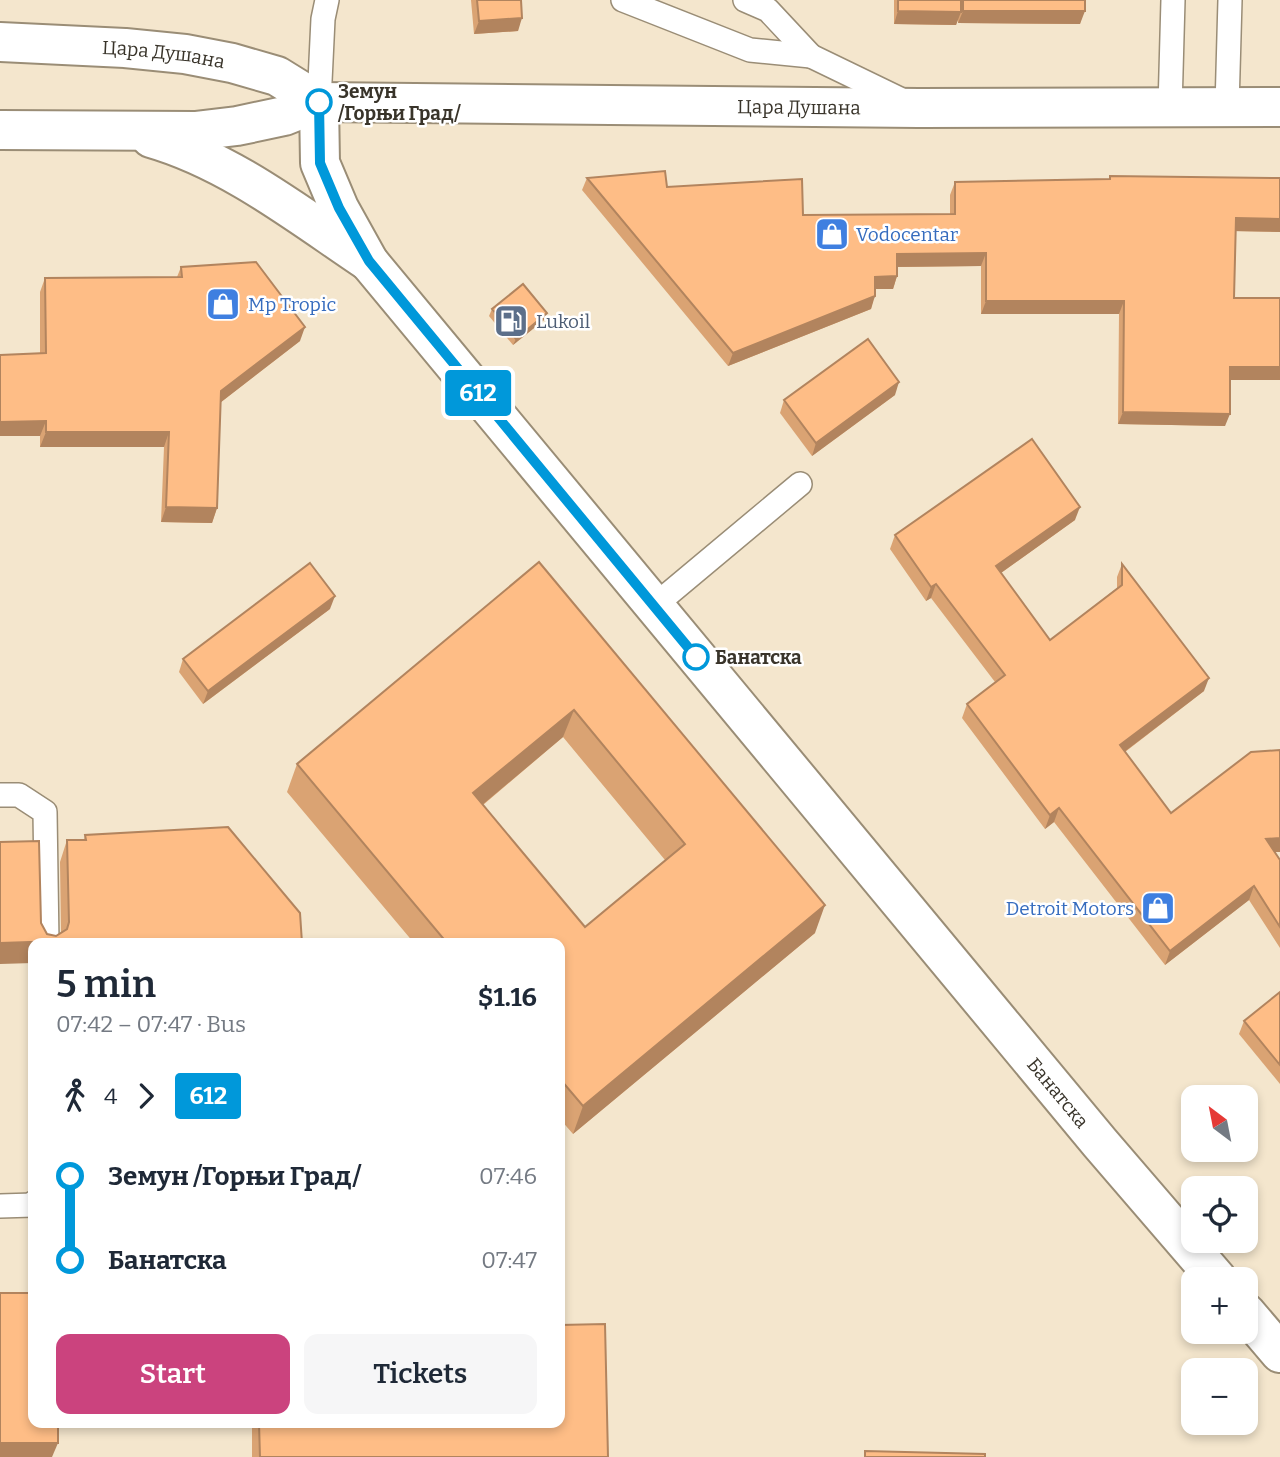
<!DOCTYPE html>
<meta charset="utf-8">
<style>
body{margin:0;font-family:Bitter,serif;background:#f6f6f7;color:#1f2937;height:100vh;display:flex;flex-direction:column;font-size:26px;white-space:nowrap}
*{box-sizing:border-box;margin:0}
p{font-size:23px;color:#747a83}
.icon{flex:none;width:38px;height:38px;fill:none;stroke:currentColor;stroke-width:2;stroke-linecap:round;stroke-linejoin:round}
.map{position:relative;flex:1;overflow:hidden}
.sheet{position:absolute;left:28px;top:938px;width:537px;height:490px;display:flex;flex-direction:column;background:#fff;border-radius:14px;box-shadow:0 4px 10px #0003}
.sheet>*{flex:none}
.badge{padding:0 14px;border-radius:5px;font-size:24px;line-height:46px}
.needle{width:46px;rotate:328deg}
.tools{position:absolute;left:1181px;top:1085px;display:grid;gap:14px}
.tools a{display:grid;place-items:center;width:77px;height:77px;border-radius:14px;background:#fff;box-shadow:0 4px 10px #0003;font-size:35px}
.map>.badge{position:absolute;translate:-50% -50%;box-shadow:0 0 0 4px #fff}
.legs{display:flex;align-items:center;gap:10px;height:77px;padding:0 28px;font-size:23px}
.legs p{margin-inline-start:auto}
.headline{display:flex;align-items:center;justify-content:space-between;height:119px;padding:0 28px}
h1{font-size:38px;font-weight:600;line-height:52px}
.cta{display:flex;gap:14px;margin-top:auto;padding:14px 28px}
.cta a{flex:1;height:80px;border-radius:14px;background:#cb437e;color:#fff;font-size:28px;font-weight:600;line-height:80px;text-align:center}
.cta a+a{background:#f6f6f7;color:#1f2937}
ul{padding:0 28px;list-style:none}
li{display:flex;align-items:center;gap:24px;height:84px;font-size:26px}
li i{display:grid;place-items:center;width:10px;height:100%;margin:0 9px;background:currentColor}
li i::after{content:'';width:18px;height:18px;margin:-9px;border:5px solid;border-radius:50%;background:#fff}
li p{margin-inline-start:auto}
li:first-child i{background:linear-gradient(#0000 50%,currentColor 0)}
li:last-child i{background:linear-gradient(currentColor 50%,#0000 0)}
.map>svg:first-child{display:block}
</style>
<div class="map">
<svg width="1280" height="1457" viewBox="0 0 1280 1457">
<rect width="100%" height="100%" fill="#f4e6cd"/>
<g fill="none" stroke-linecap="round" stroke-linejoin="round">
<g stroke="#9a8d76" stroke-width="26">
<g id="service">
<path d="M 623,0 L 750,50 L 811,56"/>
<path d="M 745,0 L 768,10 L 811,56 L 904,101"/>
<path d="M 319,102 L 323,19 L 327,0"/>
<path d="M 1227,107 L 1230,0"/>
<path d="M 1170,108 L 1173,0"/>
<path d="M 654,606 L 800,484"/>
<path d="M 0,795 L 19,795 L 45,812 L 47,943"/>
<path d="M 0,1206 L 33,1205 L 33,1203"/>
</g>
</g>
<g stroke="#9a8d76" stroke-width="42">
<g id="minor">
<path id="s1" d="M 319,102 L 320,163 L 339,208 L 369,262 L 1100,1143 L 1217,1279"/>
<path d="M 1246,1313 L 1280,1353"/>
</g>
</g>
<g stroke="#9a8d76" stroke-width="42">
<g id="secondary">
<path id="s2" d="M 0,42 L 125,48 L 185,54 L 232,63 L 277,76 L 319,102"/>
<path id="s3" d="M 0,130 L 195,131 L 237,126 L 284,116 L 319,102 L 919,108 L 1280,107"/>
<path d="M 151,138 C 231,161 300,216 369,262"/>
</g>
</g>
<use href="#service" stroke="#fff" stroke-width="23"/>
<use href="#minor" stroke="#fff" stroke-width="38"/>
<use href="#secondary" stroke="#fff" stroke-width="38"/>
</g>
<g fill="#daa373" fill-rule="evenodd">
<path d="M 471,0 L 521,0 L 518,31 L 474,34 Z"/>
<path d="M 894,0 L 1085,0 L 1080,24 L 958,23 L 958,19 L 956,25 L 894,24 Z"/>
<path d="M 1110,176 L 1280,232 L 1235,231 L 1234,298 L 1280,298 L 1280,380 L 1230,380 L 1225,426 L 1118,424 L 1119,314 L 981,314 L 981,266 L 897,267 L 897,276 L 893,289 L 875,289 L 871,309 L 728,366 L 582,190 L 587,178 L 667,187 L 803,215 L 950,214 L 950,195 L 955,182 L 1109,179 Z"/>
<path d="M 181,267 L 300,341 L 221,402 L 217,508 L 212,523 L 161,522 L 164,447 L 40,447 L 40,436 L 0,436 L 0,355 L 40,353 L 40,292 L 45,278 L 177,277 Z"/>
<path d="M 492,309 L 544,320 L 513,345 L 489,316 Z"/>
<path d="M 895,395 L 812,456 L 780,413 L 784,400 Z"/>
<path d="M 1075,520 L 1001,573 L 1050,640 L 1117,588 L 1117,577 L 1122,564 L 1204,691 L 1125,752 L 1171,813 L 1280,750 L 1280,852 L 1275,852 L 1280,860 L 1280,948 L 1249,900 L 1165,965 L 1054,822 L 1045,829 L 962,718 L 967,704 L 995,682 L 931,598 L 926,601 L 890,549 L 895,535 Z"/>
<path d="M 539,562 L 815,933 L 573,1134 L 560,1119 L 560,943 L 414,943 L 287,792 L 297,764 ZM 563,737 L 665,860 L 585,927 L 483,805 Z"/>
<path d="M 330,609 L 203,704 L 179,672 L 183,659 Z"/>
<path d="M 85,835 L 302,943 L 33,943 L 41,923 L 47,934 L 56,936 L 61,933 L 60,862 L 67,840 L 84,840 Z"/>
<path d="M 1280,992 L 1280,1084 L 1239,1034 L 1244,1021 Z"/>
<path d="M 252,1423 L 560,1423 L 608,1457 L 252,1457 Z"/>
</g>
<g fill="#b2845e">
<path d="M 898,11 L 961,12 L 956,25 L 894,24 Z"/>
<path d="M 963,11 L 1085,11 L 1080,24 L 958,23 Z"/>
<path d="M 522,18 L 518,31 L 474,34 L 479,21 Z"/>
<path d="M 1236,218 L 1280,219 L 1280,232 L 1231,231 Z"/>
<path d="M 986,253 L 981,266 L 893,267 L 897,254 Z"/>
<path d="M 897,276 L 893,289 L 871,289 L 875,277 Z"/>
<path d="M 875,296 L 871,309 L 728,366 L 733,353 Z"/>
<path d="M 986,301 L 1124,301 L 1119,314 L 981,314 Z"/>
<path d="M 547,313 L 544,320 L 513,345 L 516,339 Z"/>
<path d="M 305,327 L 300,341 L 216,406 L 221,391 Z"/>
<path d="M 1230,367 L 1280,367 L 1280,380 L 1226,380 Z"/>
<path d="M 899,382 L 895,395 L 812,456 L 816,443 Z"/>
<path d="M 1123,412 L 1230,414 L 1225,426 L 1118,424 Z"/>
<path d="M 46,421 L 40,436 L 0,436 L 0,422 Z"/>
<path d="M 46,432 L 169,432 L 164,447 L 40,447 Z"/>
<path d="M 166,507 L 217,508 L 212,523 L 161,522 Z"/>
<path d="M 1080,507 L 1075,520 L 991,580 L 996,566 Z"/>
<path d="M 936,584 L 931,598 L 926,601 L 931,587 Z"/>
<path d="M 335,596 L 330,609 L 203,704 L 208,691 Z"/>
<path d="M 1209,678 L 1204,691 L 1115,759 L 1120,745 Z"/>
<path d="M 574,710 L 563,737 L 463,821 L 473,793 Z"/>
<path d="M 1059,808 L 1054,822 L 1045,829 L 1050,815 Z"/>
<path d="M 1280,838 L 1280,852 L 1261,852 L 1266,839 Z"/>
<path d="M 1254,886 L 1249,900 L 1165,965 L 1170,951 Z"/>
<path d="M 825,905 L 815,933 L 573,1134 L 583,1106 Z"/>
<path d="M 90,940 L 89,943 L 33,943 L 33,963 L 0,964 L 0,943 Z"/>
<path d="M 0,1443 L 58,1443 L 52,1457 L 0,1457 Z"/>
</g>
<g fill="#febd86" stroke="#b2845e" stroke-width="2" fill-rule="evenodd">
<path d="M 477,0 L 521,0 L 522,18 L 479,21 Z"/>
<path d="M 898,0 L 961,0 L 961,12 L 898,11 Z"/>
<rect x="963" y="0" width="122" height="11"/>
<path d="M 665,171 L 667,187 L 802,179 L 803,215 L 955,214 L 955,182 L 1110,179 L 1110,176 L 1280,178 L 1280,219 L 1236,218 L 1234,298 L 1280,298 L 1280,367 L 1230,367 L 1230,414 L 1123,412 L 1124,301 L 986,301 L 986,253 L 897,254 L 897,276 L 875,277 L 875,296 L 733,353 L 587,178 Z"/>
<path d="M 256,262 L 305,327 L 221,391 L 217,508 L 166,507 L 169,432 L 46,432 L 46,421 L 0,422 L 0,355 L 46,353 L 45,278 L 182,277 L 181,267 Z"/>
<path d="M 523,284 L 547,313 L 516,339 L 492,309 Z"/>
<path d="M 868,339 L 899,382 L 816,443 L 784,400 Z"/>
<path d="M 1032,439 L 1080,507 L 996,566 L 1050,640 L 1122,585 L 1122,564 L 1209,678 L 1120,745 L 1171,813 L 1251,752 L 1280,750 L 1280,838 L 1266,839 L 1280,860 L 1280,927 L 1254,886 L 1170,951 L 1059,808 L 1050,815 L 967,704 L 1005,675 L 936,584 L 931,587 L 895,535 Z"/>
<path d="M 539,562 L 825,905 L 583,1106 L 560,1079 L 560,943 L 447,943 L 297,764 ZM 574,710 L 685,844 L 585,927 L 473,793 Z"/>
<path d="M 310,563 L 335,596 L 208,691 L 183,659 Z"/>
<path d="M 228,827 L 300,913 L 302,943 L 91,943 L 90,940 L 0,943 L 0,842 L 39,841 L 41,923 L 47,934 L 56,936 L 67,929 L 69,922 L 67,840 L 86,840 L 85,835 Z"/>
<path d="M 1280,992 L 1280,1065 L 1244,1021 Z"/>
<path d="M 0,1293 L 33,1293 L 33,1423 L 58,1423 L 58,1443 L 0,1443 Z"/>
<path d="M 605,1324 L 608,1457 L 260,1457 L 259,1423 L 560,1423 L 560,1325 Z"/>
<path d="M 865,1451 L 985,1454 L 985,1457 L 865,1457 Z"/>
</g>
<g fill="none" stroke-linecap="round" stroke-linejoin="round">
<g stroke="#fff" stroke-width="16">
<path id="line-1" d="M 319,102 L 320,163 L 339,208 L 369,261 L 696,657"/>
</g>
<use href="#line-1" stroke="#0098da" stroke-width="10"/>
</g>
<defs>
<g id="shop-square" transform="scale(1.75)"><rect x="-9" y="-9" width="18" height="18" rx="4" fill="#3f7fe0" stroke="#fff"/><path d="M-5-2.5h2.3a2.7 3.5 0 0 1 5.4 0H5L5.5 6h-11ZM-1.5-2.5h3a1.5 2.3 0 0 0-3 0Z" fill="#fff"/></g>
<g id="fuel-square" transform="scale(1.75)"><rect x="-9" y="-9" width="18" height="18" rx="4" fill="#5c6f8a" stroke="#fff"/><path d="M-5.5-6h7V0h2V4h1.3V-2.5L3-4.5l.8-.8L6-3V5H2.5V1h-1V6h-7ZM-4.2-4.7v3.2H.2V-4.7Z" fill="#fff"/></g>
</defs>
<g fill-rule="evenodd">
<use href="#shop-square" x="832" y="234"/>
<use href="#shop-square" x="223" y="304"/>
<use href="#fuel-square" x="511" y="321"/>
<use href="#shop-square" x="1158" y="908"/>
</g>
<g fill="#fff" stroke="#0098da" stroke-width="3.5">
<circle cx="319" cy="102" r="12"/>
<circle cx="696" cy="657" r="12"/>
</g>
<g text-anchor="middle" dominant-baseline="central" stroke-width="5" stroke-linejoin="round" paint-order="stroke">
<g font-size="19" fill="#39342a" stroke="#fff">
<text stroke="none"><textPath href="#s2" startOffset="164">Цара Душана</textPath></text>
<text stroke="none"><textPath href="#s3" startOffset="803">Цара Душана</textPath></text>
<text stroke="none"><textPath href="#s1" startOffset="1251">Банатска</textPath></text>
</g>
<g font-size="19" font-weight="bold" fill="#39342a" stroke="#fff" text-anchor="start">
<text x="338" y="91">Земун<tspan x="338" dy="22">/Горњи Град/</tspan></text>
<text x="715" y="657">Банатска</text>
</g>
<g font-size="19" fill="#366cbe" stroke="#fff" text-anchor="start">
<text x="856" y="234">Vodocentar</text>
<text x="248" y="304">Mp Tropic</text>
<text x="1134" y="908" text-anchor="end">Detroit Motors</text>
</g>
<g font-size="19" fill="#4e5e75" stroke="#fff" text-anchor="start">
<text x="536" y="321">Lukoil</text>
</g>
</g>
</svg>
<div class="tools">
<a><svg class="needle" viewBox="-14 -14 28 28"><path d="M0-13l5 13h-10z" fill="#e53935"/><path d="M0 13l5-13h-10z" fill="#747a83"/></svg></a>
<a><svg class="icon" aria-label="locate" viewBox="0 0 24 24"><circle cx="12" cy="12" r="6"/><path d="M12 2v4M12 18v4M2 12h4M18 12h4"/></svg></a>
<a>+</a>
<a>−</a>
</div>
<b class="badge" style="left:478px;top:393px;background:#0098da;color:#fff">612</b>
<section class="sheet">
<div class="headline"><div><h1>5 min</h1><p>07:42 – 07:47 · Bus</p></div><b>$1.16</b></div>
<div class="legs"><svg class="icon" aria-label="walk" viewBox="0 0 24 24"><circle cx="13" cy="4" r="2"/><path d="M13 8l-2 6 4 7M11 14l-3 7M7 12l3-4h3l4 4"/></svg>4<svg class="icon" aria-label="forward" viewBox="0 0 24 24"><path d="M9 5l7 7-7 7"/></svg><b class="badge" style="background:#0098da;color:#fff">612</b></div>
<ul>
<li><i style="color:#0098da"></i><b>Земун /Горњи Град/</b><p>07:46</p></li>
<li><i style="color:#0098da"></i><b>Банатска</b><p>07:47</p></li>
</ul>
<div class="cta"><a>Start</a><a>Tickets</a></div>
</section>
</div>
